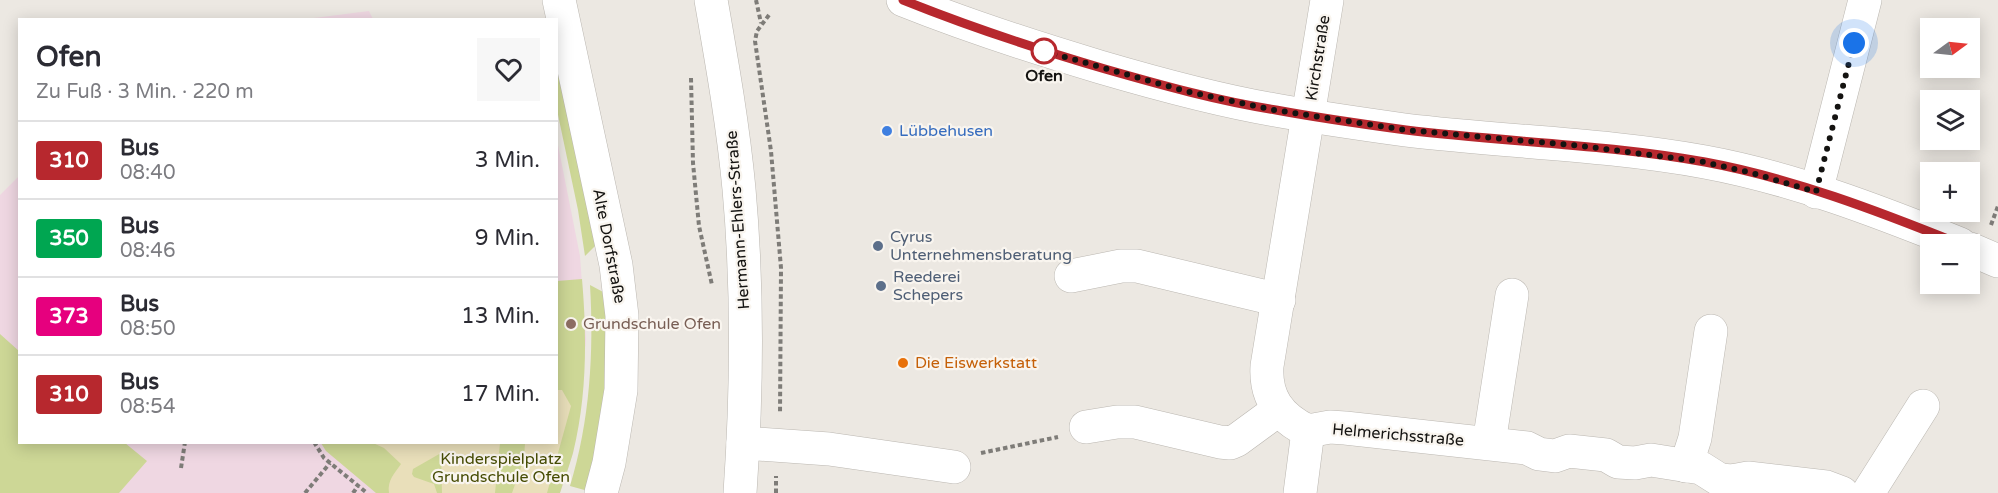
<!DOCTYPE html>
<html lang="de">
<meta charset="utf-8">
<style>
body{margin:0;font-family:"Varela Round",sans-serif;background:#f7f7f7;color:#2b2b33;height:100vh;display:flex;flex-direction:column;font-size:22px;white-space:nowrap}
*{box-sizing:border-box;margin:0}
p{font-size:20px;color:#7c7c81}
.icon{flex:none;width:33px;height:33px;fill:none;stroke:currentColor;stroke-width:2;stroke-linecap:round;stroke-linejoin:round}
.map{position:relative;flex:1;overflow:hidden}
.panel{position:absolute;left:18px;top:18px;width:540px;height:426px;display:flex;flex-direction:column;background:#fff;border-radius:0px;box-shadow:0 3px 15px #0003}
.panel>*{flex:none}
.badge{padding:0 12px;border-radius:4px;font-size:21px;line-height:39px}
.needle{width:39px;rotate:75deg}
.controls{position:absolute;left:1920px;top:18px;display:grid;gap:12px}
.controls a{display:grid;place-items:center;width:60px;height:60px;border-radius:0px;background:#fff;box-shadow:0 3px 15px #0003;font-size:30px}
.you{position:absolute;width:30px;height:30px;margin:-15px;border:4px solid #fff;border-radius:50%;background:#1a73e8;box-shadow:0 0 0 9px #1a73e833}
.map>.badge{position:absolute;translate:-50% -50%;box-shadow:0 0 0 3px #fff}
.round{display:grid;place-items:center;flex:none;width:63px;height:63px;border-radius:0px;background:#f7f7f7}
.head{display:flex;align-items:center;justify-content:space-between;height:102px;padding:0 18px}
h1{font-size:28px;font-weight:700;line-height:45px}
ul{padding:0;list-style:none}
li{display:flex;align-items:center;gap:18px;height:78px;padding:0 18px;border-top:2px solid #e1e1e2}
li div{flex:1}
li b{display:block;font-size:22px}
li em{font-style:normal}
li .badge{min-width:66px;font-weight:700;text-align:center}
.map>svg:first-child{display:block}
</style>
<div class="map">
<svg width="1998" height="493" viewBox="0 0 1998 493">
<rect width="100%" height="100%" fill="#ece8e2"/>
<g fill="#efd7e2">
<path d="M 369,11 L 373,19 L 306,19 Z"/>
<path d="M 557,140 L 580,256 L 586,339 L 579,415 L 573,453 L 560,493 L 0,493 L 0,195 L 19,176 L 20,442 L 556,442 Z"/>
</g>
<g fill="#cdd796">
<path d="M 556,62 L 595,246 L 585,256 L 578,210 L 557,110 Z"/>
<path d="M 582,279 C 587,337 587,397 573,453 C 569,467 564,480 560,493 L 376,493 L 326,451 L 321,443 L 556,442 L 557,281 Z"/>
<path d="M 590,285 L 605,293 L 612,365 L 588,491 L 570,486 C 590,421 594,352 590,285 Z"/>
<path d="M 0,334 L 19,351 L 20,442 L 125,443 L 147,461 L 119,493 L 0,493 Z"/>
</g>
<g fill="#e9dfba">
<path d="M 557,390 L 562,390 L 571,406 L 547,493 L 512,493 L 524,459 L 525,443 L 556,442 Z"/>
<path d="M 373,443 L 500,443 L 495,493 L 442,493 L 441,453 L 413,469 L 412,474 L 414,477 L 434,484 L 437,493 L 389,493 C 387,480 395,473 401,464 L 384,448 Z"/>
</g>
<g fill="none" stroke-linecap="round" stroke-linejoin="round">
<g stroke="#bbb7b1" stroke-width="34">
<g id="minor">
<path d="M 559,0 L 616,265 L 622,316 L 621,390 L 609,463 L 601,493"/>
<path d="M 711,0 C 722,63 733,125 739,189 C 748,289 747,392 740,493"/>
<path d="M 903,0 C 968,26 1033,47 1100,67 C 1158,84 1216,100 1275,110 C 1319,118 1362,124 1405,130 C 1505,142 1606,144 1705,162 C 1792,178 1878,211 1960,244"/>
<path d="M 1327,0 L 1267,366 C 1265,397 1279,417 1308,431 L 1330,427 L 1345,428 L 1527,448 L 1539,454 L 1555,456 L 1569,451 L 1606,455 L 1618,462 L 1635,463 L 1651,460 L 1701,468 L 1720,480 L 1732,481 L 1748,478 L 1826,487 L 1842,493"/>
<path d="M 1816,192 L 1865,0"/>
<path d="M 1970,249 L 1998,261"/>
<path d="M 1071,276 L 1121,266 L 1137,266 L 1279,300"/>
<path d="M 1086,427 L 1117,422 L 1135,422 L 1220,442 L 1230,443 L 1237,440 L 1278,410"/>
<path d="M 743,443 L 829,449 L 954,467"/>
<path d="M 1489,443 L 1512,295"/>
<path d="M 1686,466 L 1695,438 L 1711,331"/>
<path d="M 1300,493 L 1308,431"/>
<path d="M 1868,493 L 1923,406"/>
</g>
</g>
<g stroke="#7e7c78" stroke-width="4" stroke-dasharray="4.5 3" stroke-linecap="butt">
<path d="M 756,0 L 761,23"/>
<path d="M 769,15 L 757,31 L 755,41 L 771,151 L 781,268 L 780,414"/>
<path d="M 691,78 L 693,163 L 699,226 L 712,285"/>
<path d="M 1991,225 L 1998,206"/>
<path d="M 314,442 L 324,458 L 367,493"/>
<path d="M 981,453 L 1058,437"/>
<path d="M 181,468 L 185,442"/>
<path d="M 305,493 L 330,463"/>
<path d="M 353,493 L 358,486"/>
<path d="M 776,493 L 776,476"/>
</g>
<use href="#minor" stroke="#fff" stroke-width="33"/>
</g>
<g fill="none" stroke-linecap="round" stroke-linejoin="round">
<g stroke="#fff" stroke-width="14">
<path id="line" d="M 903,0 C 970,27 1037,49 1105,69 C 1161,85 1218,101 1276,110 C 1319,118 1362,124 1406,130 C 1505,142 1606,144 1705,162 C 1792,178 1878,211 1960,244"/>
</g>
<use href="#line" stroke="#b7282e" stroke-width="9"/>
<path stroke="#141311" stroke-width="6" stroke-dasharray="0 10.8" d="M 1044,51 L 1185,91 L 1274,110 L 1406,130 L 1582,146 L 1704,162 L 1752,173 L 1816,192 L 1854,43"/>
</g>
<circle fill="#fff" stroke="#b7282e" stroke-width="3" cx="1044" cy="51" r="12"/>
<circle fill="#3f7fe0" stroke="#f9f5ef" stroke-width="2" cx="887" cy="131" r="6"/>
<g fill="#5c6f8a" stroke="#f9f5ef" stroke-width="2">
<circle cx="878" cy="246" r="6"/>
<circle cx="881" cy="286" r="6"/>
</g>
<circle fill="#8d6e63" stroke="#f9f5ef" stroke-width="2" cx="571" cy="324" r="6"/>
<circle fill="#e8710a" stroke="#f9f5ef" stroke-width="2" cx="903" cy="363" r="6"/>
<g text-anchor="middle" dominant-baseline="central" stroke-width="4.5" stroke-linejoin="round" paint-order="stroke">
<g font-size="16" fill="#141311" stroke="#f9f5ef">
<text transform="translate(1318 58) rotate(-81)">Kirchstraße</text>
<text transform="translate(738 220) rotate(-94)">Hermann-Ehlers-Straße</text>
<text transform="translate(609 246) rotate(79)">Alte Dorfstraße</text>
<text transform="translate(1398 435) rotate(5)">Helmerichsstraße</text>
</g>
<g font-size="16" font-weight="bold" fill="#141311" stroke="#f9f5ef">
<text x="1044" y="76">Ofen</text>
</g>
<g font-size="16" fill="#366cbe" stroke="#f9f5ef" text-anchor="start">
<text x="899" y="131">Lübbehusen</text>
</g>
<g font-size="16" fill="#4e5e75" stroke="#f9f5ef" text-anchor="start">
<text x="890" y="237">Cyrus<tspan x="890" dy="18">Unternehmensberatung</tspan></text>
<text x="893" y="277">Reederei<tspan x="893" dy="18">Schepers</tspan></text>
</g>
<g font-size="16" fill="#785e54" stroke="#f9f5ef" text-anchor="start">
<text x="583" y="324">Grundschule Ofen</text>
</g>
<g font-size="16" fill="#c56008" stroke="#f9f5ef" text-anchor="start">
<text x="915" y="363">Die Eiswerkstatt</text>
</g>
<g font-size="16" fill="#464c04" stroke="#f9f5ef">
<text x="501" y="459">Kinderspielplatz<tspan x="501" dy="18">Grundschule Ofen</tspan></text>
</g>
</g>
</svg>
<div class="controls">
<a><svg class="needle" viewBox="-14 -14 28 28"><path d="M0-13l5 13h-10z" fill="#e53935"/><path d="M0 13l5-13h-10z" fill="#7c7c81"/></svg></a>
<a><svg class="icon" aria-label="layers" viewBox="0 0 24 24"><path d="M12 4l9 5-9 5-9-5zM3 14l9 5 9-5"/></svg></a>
<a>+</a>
<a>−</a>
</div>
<div class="you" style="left:1854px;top:43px"></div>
<section class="panel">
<div class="head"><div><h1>Ofen</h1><p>Zu Fuß · 3 Min. · 220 m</p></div><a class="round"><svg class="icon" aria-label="heart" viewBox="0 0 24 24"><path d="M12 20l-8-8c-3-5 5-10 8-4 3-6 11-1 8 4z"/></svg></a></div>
<ul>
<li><span class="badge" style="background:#b7282e;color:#fff">310</span><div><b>Bus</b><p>08:40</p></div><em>3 Min.</em></li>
<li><span class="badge" style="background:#00a651;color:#fff">350</span><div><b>Bus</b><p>08:46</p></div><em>9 Min.</em></li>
<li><span class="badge" style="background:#e6007e;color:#fff">373</span><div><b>Bus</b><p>08:50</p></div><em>13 Min.</em></li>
<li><span class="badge" style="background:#b7282e;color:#fff">310</span><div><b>Bus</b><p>08:54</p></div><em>17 Min.</em></li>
</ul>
</section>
</div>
